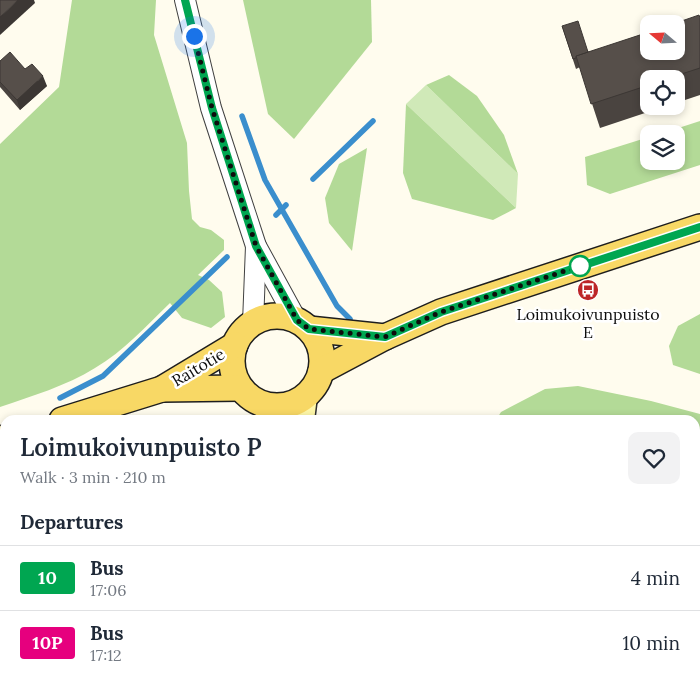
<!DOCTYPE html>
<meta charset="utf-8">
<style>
body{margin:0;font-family:Lora,serif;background:#f2f2f3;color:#1f2937;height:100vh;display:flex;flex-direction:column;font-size:19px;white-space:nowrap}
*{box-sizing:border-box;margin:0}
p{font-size:16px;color:#747a83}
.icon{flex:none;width:28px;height:28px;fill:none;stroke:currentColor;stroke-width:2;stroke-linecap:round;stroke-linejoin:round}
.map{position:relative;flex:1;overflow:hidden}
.details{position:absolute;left:0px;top:415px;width:700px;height:271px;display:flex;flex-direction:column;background:#fff;border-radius:15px 15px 0 0;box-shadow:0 2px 8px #0003}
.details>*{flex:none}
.badge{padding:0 10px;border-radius:4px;font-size:18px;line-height:32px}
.needle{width:32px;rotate:289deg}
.buttons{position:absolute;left:640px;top:15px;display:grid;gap:10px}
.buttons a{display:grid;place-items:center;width:45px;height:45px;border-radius:10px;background:#fff;box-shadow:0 2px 8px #0003;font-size:25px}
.you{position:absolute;width:25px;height:25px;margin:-12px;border:4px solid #fff;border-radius:50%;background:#1a73e8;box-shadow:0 0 0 8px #1a73e833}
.map>.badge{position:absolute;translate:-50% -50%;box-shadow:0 0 0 2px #fff}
h2{padding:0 20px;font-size:19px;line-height:45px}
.round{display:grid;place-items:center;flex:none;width:52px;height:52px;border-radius:10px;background:#f2f2f3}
.head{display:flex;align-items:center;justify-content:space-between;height:85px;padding:0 20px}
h1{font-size:24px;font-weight:600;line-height:38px}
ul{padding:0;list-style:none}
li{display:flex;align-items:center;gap:15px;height:65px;padding:0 20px;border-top:1px solid #e0e1e3}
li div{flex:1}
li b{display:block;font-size:19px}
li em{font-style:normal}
li .badge{min-width:55px;font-weight:700;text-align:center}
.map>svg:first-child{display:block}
</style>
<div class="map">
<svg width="700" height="686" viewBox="0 0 700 686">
<rect width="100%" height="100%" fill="#fffcee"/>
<path fill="#d0e9b8" d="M 426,85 L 518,174 L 516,208 L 406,104 Z"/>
<g fill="#b3da97">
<path d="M 72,0 L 156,0 L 154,35 L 187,143 L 189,191 L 192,219 L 200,227 L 211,230 L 224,240 L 224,250 L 198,275 L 209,280 L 222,292 L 225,317 L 211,328 L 182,318 L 170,303 C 146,326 124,351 95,368 C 66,386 32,396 0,407 L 0,144 L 59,87 Z"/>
<path d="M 243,0 L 371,0 L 372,42 L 294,139 L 268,114 Z"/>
<path d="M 449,75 L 477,96 L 504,135 L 518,174 L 426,85 Z"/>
<path d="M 406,104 L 516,208 L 493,220 L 412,199 L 403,173 Z"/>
<path d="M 700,121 L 700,165 L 610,194 L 587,185 L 585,157 L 649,137 L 649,161 L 676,161 L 676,134 L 660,134 Z"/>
<path d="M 367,148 L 352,251 L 329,223 L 325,198 L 339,164 Z"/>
<path d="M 700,314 L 700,374 L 673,365 L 669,346 L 678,326 Z"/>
<path d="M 578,386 L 651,401 L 700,414 L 700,686 L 505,686 L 505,681 L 695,681 L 695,420 L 496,420 L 501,412 L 545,389 Z"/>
<path d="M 5,480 L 5,544 L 0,547 L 0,485 Z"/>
<path d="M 223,681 L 317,681 L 318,686 L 224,686 Z"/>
<path d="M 377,681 L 449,681 L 451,686 L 378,686 Z"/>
</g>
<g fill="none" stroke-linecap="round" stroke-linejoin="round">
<g stroke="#3a8ecd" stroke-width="5.5">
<path d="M 242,116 L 265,180 L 337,306 L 350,319"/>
<path d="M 313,179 L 373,121"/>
<path d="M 276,215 L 286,205"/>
<path d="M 60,398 L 103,376 L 227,257"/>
<path d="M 695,631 L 700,626"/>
<path d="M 636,686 L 641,681"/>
</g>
<g stroke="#404040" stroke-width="22">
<g id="tertiary">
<path d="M 185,0 L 211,108 L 256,246 L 297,321"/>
<path d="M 253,323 L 256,246"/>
</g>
</g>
<g stroke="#2f2f2f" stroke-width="25">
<g id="secondary">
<path d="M 264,405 L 271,420"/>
<path d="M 303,420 L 306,396"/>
<path d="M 342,681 L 343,686"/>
</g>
</g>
<g stroke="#1e1e1e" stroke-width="28">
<g id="primary">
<circle cx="277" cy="361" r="45"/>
<path d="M 309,329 L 385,337"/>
<path d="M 321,371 L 385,337 L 441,312 L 700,227"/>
<path d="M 162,389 L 240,388"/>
<path d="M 62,420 L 162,389 L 235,345"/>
<path d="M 0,439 L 5,438"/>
</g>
</g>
<use href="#tertiary" stroke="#fff" stroke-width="20"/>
<use href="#secondary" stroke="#fff8a9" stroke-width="22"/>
<use href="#primary" stroke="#f8d865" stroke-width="25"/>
</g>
<g fill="#4a4440">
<path d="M 700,18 L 700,95 L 676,103 L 676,79 L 649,79 L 649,106 L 666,106 L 600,128 L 580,67 L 576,69 L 562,26 L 589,52 Z"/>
<path d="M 0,61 L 47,86 L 20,110 L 0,87 Z"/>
<path d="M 5,582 L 5,611 L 0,605 L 0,587 Z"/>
</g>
<g fill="#3c3734">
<path d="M 18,0 L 34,0 L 35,3 L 0,35 L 0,17 Z"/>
<path d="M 43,76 L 47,86 L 20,110 L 17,100 Z"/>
</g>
<g fill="#564f4a" stroke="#3c3734">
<path d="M 0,0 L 18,0 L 0,17 Z"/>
<path d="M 699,15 L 700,18 L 700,68 L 666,79 L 649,79 L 649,85 L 591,104 L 576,56 L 649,32 L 649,51 L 676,51 L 676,24 L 673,24 Z"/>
<path d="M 578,21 L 588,52 L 576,56 L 576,58 L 573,59 L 562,26 Z"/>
<path d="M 10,52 L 25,69 L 32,64 L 43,76 L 17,100 L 0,82 L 0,61 Z"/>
<path d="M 5,582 L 5,602 L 0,597 L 0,587 Z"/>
<path d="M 95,681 L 167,681 L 172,686 L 91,686 Z"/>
</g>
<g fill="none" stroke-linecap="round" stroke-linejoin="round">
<g stroke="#fff" stroke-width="11">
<path id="line" d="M 185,0 L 212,108 L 256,246 L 297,320 L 309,329 L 385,337 L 441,312 L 700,227"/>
</g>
<use href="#line" stroke="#00a651" stroke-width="8"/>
<path stroke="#0d0d0d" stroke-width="5" stroke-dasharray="0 9" d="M 194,36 L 212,108 L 256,246 L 297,320 L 309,329 L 385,337 L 441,312 L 580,266"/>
</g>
<defs>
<g id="bus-disc" transform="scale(1.125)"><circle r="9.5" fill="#bd2628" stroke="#fff"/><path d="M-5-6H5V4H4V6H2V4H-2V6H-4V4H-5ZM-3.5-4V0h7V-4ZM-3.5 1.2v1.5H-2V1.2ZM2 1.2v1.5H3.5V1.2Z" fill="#fff"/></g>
</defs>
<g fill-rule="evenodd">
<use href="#bus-disc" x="588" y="290"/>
</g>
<circle fill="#fff" stroke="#00a651" stroke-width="2.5" cx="580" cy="266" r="10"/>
<g text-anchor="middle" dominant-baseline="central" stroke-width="5" stroke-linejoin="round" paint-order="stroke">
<g font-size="16" fill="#0d0d0d" stroke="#fff">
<text x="588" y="314">Loimukoivunpuisto<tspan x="588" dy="18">E</tspan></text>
</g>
<g font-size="16" fill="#0d0d0d" stroke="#fff">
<text transform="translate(198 367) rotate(-31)">Raitotie</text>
</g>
</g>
</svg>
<div class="buttons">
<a><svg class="needle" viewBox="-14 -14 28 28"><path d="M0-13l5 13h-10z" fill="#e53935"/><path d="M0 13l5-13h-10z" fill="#747a83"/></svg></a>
<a><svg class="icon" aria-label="locate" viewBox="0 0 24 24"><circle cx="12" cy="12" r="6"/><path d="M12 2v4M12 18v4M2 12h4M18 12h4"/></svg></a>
<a><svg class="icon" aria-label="layers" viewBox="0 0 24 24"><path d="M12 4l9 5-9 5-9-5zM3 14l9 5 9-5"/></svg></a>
</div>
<div class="you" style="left:194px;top:36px"></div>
<section class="details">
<div class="head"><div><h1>Loimukoivunpuisto P</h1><p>Walk · 3 min · 210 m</p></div><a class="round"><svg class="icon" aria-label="heart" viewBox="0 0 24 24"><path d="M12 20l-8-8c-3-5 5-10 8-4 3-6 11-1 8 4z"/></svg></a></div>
<h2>Departures</h2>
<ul>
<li><span class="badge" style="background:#00a651;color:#fff">10</span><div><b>Bus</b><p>17:06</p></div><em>4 min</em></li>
<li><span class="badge" style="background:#e6007e;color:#fff">10P</span><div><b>Bus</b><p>17:12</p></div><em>10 min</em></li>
</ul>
</section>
</div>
